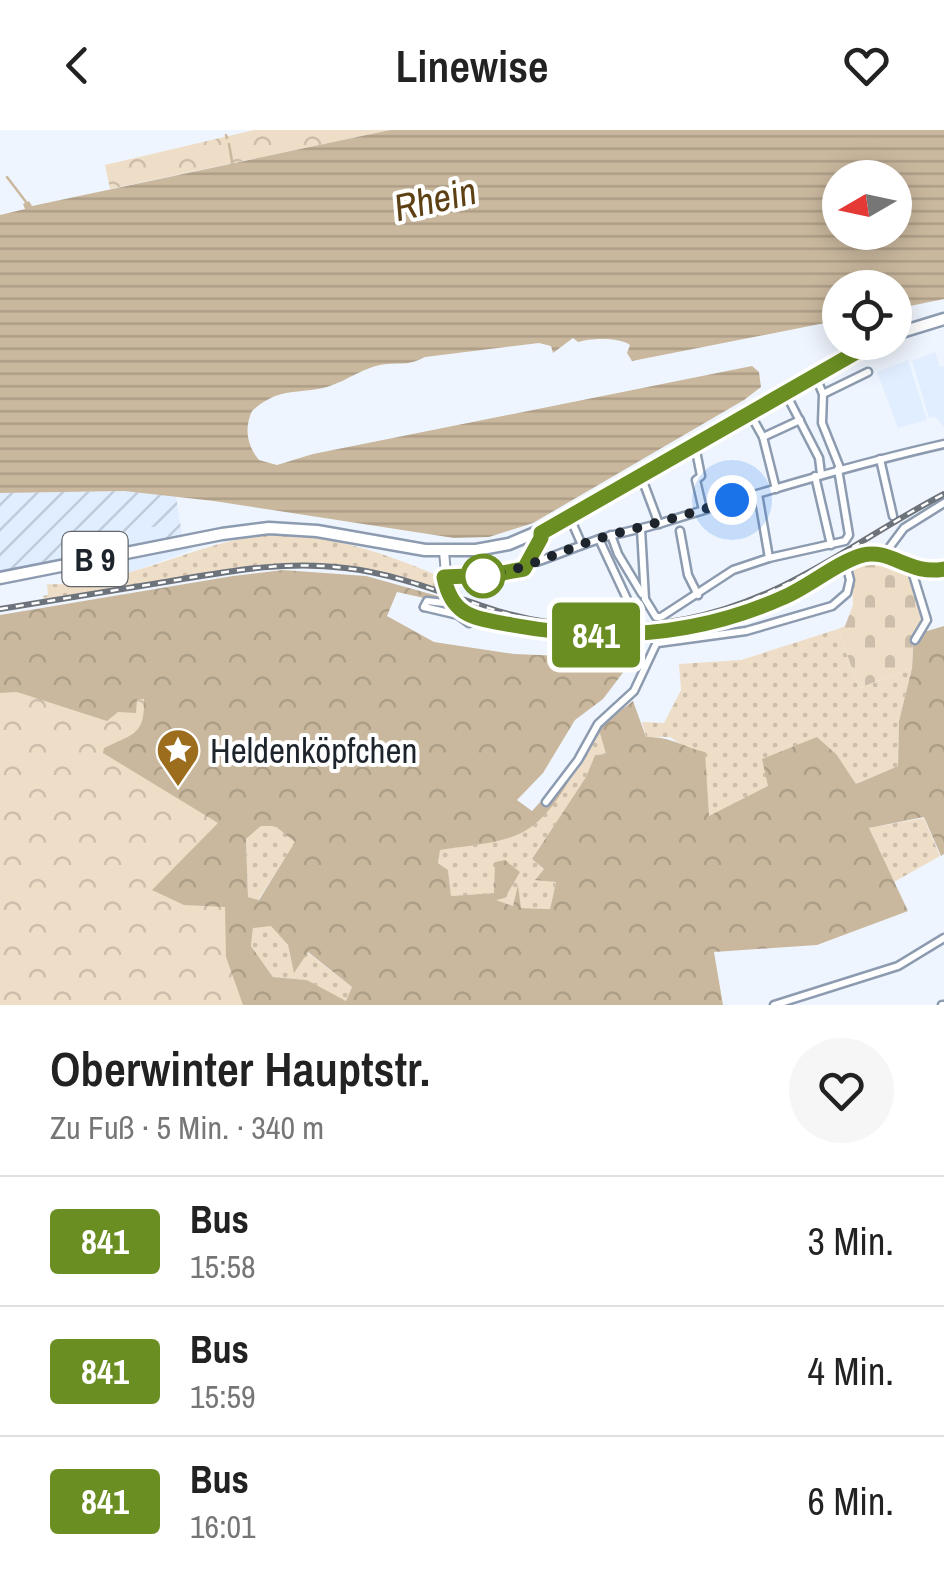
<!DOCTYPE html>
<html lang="de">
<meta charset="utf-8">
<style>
body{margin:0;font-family:"Archivo Narrow",sans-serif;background:#f6f6f6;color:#222;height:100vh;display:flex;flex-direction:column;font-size:38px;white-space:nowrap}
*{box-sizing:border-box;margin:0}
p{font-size:32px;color:#767676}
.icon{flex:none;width:55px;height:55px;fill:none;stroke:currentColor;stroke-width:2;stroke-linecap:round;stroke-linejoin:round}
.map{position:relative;height:875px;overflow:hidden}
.sheet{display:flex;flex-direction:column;background:#fff;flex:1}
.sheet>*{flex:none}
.badge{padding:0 20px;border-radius:8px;font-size:35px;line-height:65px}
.needle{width:65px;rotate:261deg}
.buttons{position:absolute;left:822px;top:30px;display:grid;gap:20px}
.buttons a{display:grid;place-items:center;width:90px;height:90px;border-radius:50%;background:#fff;box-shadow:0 5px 25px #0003;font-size:50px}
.you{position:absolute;width:50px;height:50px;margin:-25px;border:8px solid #fff;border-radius:50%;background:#1a73e8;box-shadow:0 0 0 15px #1a73e833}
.map>.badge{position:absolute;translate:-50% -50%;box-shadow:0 0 0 5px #fff}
.round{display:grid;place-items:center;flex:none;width:105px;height:105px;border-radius:52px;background:#f6f6f6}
.summary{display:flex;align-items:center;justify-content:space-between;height:170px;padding:0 50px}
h1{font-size:48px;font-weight:600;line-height:75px}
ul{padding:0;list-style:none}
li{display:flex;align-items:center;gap:30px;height:130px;padding:0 50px;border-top:2px solid #e0e0e0}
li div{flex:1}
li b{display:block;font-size:38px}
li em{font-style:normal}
li .badge{min-width:110px;font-weight:700;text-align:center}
header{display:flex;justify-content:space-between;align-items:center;height:130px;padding:0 50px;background:#fff;font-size:45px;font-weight:600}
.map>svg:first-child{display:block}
</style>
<header><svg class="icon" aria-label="back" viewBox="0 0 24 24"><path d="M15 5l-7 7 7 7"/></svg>Linewise<svg class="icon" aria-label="heart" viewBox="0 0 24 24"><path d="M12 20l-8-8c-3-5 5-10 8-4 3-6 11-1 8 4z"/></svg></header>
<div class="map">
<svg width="944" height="875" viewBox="0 0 944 875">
<defs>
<pattern id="industrial-furrows" width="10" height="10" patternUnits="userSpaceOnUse" patternTransform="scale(2.5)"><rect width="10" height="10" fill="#e1eeff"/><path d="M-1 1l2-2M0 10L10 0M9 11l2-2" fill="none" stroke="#c1ccdb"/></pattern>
<pattern id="grass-dots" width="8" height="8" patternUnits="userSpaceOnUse" patternTransform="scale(2.5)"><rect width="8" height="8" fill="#efdec7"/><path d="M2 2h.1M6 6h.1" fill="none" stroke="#ccbeab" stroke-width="1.8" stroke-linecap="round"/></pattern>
<pattern id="forest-crowns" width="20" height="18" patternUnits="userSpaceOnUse" patternTransform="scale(2.5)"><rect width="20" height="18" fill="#cab89e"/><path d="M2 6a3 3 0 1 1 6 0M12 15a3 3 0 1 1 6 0" fill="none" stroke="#ad9e88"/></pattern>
<pattern id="cemetery-stones" width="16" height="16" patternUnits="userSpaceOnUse" patternTransform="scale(2.5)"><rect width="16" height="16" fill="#efdec7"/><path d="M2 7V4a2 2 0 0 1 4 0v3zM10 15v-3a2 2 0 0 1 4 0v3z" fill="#ccbeab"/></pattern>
<pattern id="park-crowns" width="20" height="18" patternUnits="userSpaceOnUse" patternTransform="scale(2.5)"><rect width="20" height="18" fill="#efdec7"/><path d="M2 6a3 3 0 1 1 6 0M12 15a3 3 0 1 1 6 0" fill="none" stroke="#ccbeab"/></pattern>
<pattern id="water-rules" width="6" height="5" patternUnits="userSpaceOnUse" patternTransform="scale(2.5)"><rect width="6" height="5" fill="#cab89e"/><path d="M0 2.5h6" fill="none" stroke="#ad9e88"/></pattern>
</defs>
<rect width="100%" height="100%" fill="#eff5fe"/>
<g fill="#e1eeff">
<path d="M 935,222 L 940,237 L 944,236 L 944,298 L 936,287 L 929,288 L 912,231 Z"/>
<path d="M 908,230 L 927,290 L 898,298 L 877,242 Z"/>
<path d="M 164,395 L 167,409 L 65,428 L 63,414 Z"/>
<path d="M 191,416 L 192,420 L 122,445 L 82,451 L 79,437 Z"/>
</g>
<path fill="url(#industrial-furrows)" d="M 124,361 L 176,366 L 182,405 L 167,409 L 163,395 L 64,414 L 65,428 L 0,441 L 0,363 Z"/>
<g fill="url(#grass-dots)">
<path d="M 269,404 C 331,404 383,423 439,446 L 442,459 L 368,439 L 283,433 L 44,470 L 43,466 L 48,465 L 47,454 C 119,459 194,412 269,404 Z"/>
<path d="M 838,499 L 859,558 L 912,538 L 899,591 L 898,636 L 856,654 L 837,625 L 709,687 L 683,616 L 670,607 L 646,607 L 642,592 L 664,593 L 681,560 L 679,534 L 741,530 Z"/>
<path d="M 600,601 L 606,624 L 595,625 L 586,647 L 532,729 L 544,739 L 536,749 L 556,752 L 550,779 L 521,778 L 518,759 L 513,776 L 493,770 L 505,768 L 495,733 L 495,763 L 451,766 L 448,740 L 438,733 L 439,720 C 468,715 498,714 524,701 C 546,691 585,624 600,601 Z"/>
<path d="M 924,688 L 940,726 L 894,752 L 869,698 Z"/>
<path d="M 261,696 L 275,696 L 296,712 L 258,770 L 248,767 L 246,709 Z"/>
<path d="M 271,795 L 288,815 L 294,842 L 307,822 L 352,857 L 346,872 L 307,850 L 273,847 L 251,816 L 253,798 Z"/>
</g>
<path fill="url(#forest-crowns)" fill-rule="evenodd" d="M 283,440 L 366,446 L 445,468 L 442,472 L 397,462 L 387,486 L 434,512 L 514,524 L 590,527 L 624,514 L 625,540 L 603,569 L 575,590 L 543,643 L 517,670 L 532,681 L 562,648 L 587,606 L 633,571 L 646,607 C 673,607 680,616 705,622 L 709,686 L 768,656 L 762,629 L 817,607 L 837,625 L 856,654 L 898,636 L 899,591 L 912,538 L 913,510 L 923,496 L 927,501 L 944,496 L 944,724 L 941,726 L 924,687 L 869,698 L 908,781 L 817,815 L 714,822 L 723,875 L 153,875 L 0,580 L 0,485 L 233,446 ZM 600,603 L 606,624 L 595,625 L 586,647 L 532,729 L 544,739 L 535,750 L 556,752 L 550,779 L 521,778 L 518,755 L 513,776 L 496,770 L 505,768 L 520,742 L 505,730 L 495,732 L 494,763 L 451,766 L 448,740 L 438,733 L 440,720 C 468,715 506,715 531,697 C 562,675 576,631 600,603 ZM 261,696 L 275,696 L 295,712 L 259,770 L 248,767 L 246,709 ZM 271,796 L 288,815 L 294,843 L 308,822 L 352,857 L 346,871 L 307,850 L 273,847 L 251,816 L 253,798 Z"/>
<path fill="url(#cemetery-stones)" d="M 876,428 L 909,441 L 926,491 L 913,511 L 912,538 L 859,558 L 838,499 L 845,496 L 853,475 L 852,434 Z"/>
<g fill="url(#park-crowns)">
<path d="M 254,0 L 390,0 L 110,59 L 105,35 Z"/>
<path d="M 17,562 L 107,591 L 118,582 L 136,583 L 137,569 L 144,569 C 145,605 133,604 104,618 L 103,623 L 218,693 L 152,760 L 184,775 L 225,777 L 226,827 L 243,875 L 0,875 L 0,563 Z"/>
</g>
<path fill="url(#water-rules)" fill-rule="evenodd" d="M 390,0 L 944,0 L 944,169 L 895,179 L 895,158 L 840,158 L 840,190 L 632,231 L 627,223 L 630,215 C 620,207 590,208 578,212 L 573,208 L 553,223 L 551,216 L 539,213 L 425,227 C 411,235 402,233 387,234 C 365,236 347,251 327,257 C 296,265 280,256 252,281 C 244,298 247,316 259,330 L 277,335 L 313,324 L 732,240 L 752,236 L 759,242 L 761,257 L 744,270 L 533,393 L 489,407 L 454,408 L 214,371 L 124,361 L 0,363 L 0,85 L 25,79 L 23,74 L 29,71 L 32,76 ZM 840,48 L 895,48 L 895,102 L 840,102 Z"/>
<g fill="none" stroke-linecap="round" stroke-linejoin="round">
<g stroke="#cab89e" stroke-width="2.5">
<path d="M 226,5 L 227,8"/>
<path d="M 229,14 L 233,37"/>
<path d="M 7,47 L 26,72"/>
</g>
<g stroke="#8c9bb0" stroke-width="11">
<g id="minor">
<path d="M 815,245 L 823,264 L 822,293 L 840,338"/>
<path d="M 785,262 L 819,328 L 821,344"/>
<path d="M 823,264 L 868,242"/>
<path d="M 749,282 L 763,307 L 776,359"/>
<path d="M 763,307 L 800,290"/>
<path d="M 695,316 L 701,346 L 696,350 L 703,380"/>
<path d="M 880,329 L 893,386"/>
<path d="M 641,346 L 659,394"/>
<path d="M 815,346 L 831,415"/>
<path d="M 758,364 L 769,428"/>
<path d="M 570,388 L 582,415"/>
<path d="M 641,399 L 645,469 L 656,487 L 661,487 L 733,440 L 769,428 L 845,411 L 849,405 L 838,339"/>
<path d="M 680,401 L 688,445 L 698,465"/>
<path d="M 611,405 L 618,424 L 642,464"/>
<path d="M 599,409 L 627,469"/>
<path d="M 883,426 L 904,398 L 944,373"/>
<path d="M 911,438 L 927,490 L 915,510"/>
<path d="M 523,439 L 541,408 L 541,403"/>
<path d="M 445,447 C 510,450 548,425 606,407 C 623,402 641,399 658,394 C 753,365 847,336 944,314"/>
<path d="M 424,477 L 458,485 L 469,493"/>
<path d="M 424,477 L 427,471 L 453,474"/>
<path d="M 658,513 L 746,501 L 832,476 L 847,463 L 850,450 L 846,434"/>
<path d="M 546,672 L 578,630 L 598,594 L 634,561 L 658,510"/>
<path d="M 774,875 L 898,836 L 944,808"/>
<path d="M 942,875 L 944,875"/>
</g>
</g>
<g stroke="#8c9bb0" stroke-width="12">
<path id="tertiary" d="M 444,421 L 448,467 L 465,483 L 532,499 L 583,505 L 658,503 L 735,486 L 790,465 L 864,425 L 883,426 L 921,441 L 944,439"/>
</g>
<g stroke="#8c9bb0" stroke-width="15">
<g id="primary">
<path d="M 895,204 L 944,189"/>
<path d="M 0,448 L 222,404 L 269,398 L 317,401 L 425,420 L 476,420 L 509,414 L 570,388 L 785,261 L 874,212"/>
</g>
</g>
<use href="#minor" stroke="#fff" stroke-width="6"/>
<use href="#tertiary" stroke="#fff" stroke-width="8"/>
<use href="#primary" stroke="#fff" stroke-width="10"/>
<g stroke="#6d737b" stroke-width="6">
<path id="rail" d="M 0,479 C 55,470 110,461 165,452 C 225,442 284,430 345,438 C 399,444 447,465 498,481 C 559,499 625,501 686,489 C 787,469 856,410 944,364"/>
</g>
<use href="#rail" stroke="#fff" stroke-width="2.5" stroke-dasharray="8" stroke-linecap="butt"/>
</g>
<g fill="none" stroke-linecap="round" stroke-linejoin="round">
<g stroke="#fff" stroke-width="22">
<path id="line" d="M 874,212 L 541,403 L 541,408 L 524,439 L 491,445 L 444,447 C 452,488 476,488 512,495 C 604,512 695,507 782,468 C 809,457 835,433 863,425 C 890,418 910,446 944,439"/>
</g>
<use href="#line" stroke="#6b8e23" stroke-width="15"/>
<path stroke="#1e242c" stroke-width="10" stroke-dasharray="0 18" d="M 483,446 C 529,440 566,417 611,405 C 651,394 692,384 732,370"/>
</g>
<defs>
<g id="sight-pin" transform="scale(2.25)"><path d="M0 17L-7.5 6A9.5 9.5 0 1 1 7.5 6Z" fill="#9b6d1d" stroke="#fff"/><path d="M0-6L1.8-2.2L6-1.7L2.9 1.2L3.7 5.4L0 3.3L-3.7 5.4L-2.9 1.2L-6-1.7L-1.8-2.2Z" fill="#fff"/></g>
</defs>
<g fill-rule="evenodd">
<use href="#sight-pin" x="178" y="620"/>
</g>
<circle fill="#fff" stroke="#6b8e23" stroke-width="5" cx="483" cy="446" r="20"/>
<g text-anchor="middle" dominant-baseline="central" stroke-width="8" stroke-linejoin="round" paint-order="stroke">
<rect fill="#fff" stroke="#62666b" stroke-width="2.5" x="62.5" y="402" width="65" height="54" rx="8"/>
<g font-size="32" font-weight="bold" fill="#1e242c">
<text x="95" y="429">B 9</text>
</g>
<g font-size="35" fill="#1e242c" stroke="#fff" text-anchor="start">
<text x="210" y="620">Heldenköpfchen</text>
</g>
<g font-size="38" font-style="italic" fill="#5d4114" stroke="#fff">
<text transform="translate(435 69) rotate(-13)">Rhein</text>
</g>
</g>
</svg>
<div class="buttons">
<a><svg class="needle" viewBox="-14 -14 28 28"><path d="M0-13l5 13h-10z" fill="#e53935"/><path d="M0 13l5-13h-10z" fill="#767676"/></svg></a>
<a><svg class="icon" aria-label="locate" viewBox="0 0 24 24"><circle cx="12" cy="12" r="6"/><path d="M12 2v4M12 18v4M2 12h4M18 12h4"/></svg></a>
</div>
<div class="you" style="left:732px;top:370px"></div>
<b class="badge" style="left:596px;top:505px;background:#6b8e23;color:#fff">841</b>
</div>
<section class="sheet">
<div class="summary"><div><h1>Oberwinter Hauptstr.</h1><p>Zu Fuß · 5 Min. · 340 m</p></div><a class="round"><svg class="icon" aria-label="heart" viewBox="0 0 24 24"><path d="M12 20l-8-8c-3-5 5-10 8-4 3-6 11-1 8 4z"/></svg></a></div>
<ul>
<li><span class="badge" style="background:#6b8e23;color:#fff">841</span><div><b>Bus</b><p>15:58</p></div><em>3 Min.</em></li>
<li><span class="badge" style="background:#6b8e23;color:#fff">841</span><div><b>Bus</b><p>15:59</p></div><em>4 Min.</em></li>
<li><span class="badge" style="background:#6b8e23;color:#fff">841</span><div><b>Bus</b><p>16:01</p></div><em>6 Min.</em></li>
</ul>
</section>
